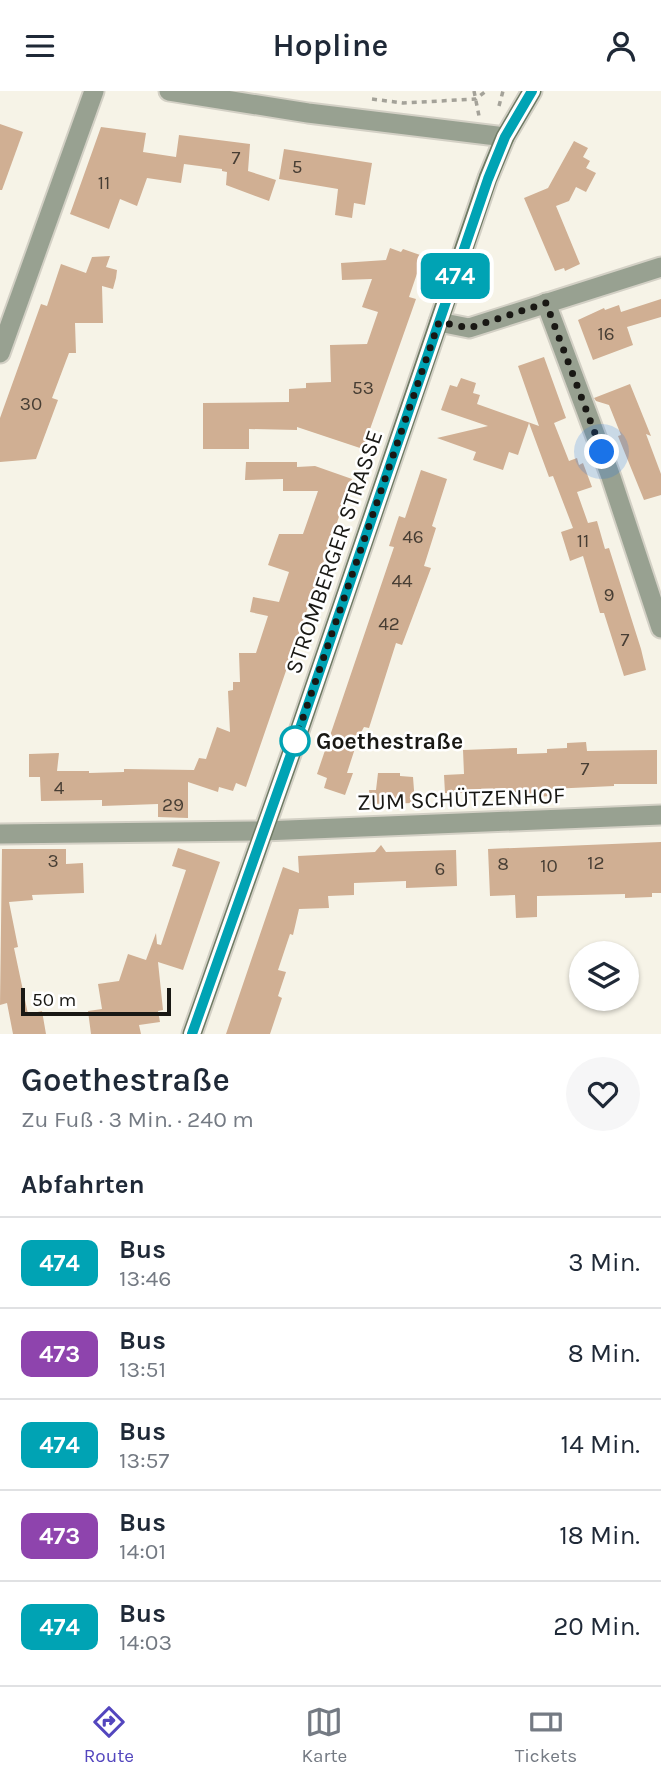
<!DOCTYPE html>
<html lang="de">
<meta charset="utf-8">
<style>
body{margin:0;font-family:Karla,sans-serif;background:#f6f6f7;color:#1f2937;height:100vh;display:flex;flex-direction:column;font-size:26px;white-space:nowrap}
*{box-sizing:border-box;margin:0}
p{font-size:23px;color:#747a83}
.icon{flex:none;width:38px;height:38px;fill:none;stroke:currentColor;stroke-width:2;stroke-linecap:round;stroke-linejoin:round}
.map{position:relative;height:943px;overflow:hidden}
.side{display:flex;flex-direction:column;background:#fff;flex:1}
.side>*{flex:none}
.badge{padding:0 14px;border-radius:10px;font-size:24px;line-height:46px}
.tools{position:absolute;left:569px;top:850px;display:grid;gap:14px}
.tools a{display:grid;place-items:center;width:70px;height:70px;border-radius:50%;background:#fff;box-shadow:0 2px 5px #0004;font-size:35px}
.scale{position:absolute;left:21px;bottom:18px;width:150px;box-sizing:border-box;padding-left:7px;border:4px solid #191814;border-top:0;font-size:19px;line-height:24px;white-space:nowrap;color:#191814;-webkit-text-stroke:5px #fff;paint-order:stroke}
.you{position:absolute;width:35px;height:35px;margin:-18px;border:5px solid #fff;border-radius:50%;background:#1a73e8;box-shadow:0 0 0 10px #1a73e833}
.map>.badge{position:absolute;translate:-50% -50%;box-shadow:0 0 0 4px #fff}
h2{padding:0 21px;font-size:26px;line-height:63px}
.round{display:grid;place-items:center;flex:none;width:74px;height:74px;border-radius:37px;background:#f6f6f7}
.summary{display:flex;align-items:center;justify-content:space-between;height:119px;padding:0 21px}
h1{font-size:33px;font-weight:600;line-height:52px}
ul{padding:0;list-style:none}
li{display:flex;align-items:center;gap:21px;height:91px;padding:0 21px;border-top:2px solid #e0e1e3}
li div{flex:1}
li b{display:block;font-size:26px}
li em{font-style:normal}
li .badge{min-width:77px;font-weight:700;text-align:center}
header{display:flex;justify-content:space-between;align-items:center;height:91px;padding:0 21px;background:#fff;font-size:32px;font-weight:600}
.menu{display:flex;justify-content:space-around;align-items:center;height:98px;border-top:2px solid #e0e1e3;background:#fff;font-size:19px;color:#747a83}
.menu a{display:grid;justify-items:center;gap:4px}
.menu .selected{color:#5346be}
.map>svg:first-child{display:block}
</style>
<header><svg class="icon" aria-label="menu" viewBox="0 0 24 24"><path d="M4 6h16M4 12h16M4 18h16"/></svg>Hopline<svg class="icon" aria-label="person" viewBox="0 0 24 24"><circle cx="12" cy="8" r="4"/><path d="M4 21q1-7 8-7t8 7"/></svg></header>
<div class="map">
<svg width="661" height="943" viewBox="0 0 661 943">
<rect width="100%" height="100%" fill="#f6f3e7"/>
<g fill="#d0af93">
<path d="M 0,33 L 23,41 L 2,99 L 0,99 Z"/>
<path d="M 101,36 L 146,42 L 143,61 L 176,66 L 179,44 L 250,53 L 248,80 L 276,89 L 269,110 L 226,94 L 227,81 L 222,80 L 222,78 L 184,73 L 181,92 L 147,87 L 137,115 L 120,108 L 109,138 L 70,123 Z"/>
<path d="M 574,50 L 588,57 L 583,66 L 590,70 L 586,77 L 596,82 L 586,101 L 576,96 L 569,110 L 556,115 L 580,173 L 565,180 L 564,177 L 555,180 L 524,107 L 548,97 Z"/>
<path d="M 284,58 L 372,72 L 365,114 L 354,112 L 352,127 L 335,124 L 338,98 L 279,88 Z"/>
<path d="M 390,157 L 401,161 L 403,158 L 423,165 L 409,206 L 416,208 L 363,358 L 297,336 L 297,339 L 249,338 L 249,358 L 203,358 L 203,312 L 289,311 L 289,298 L 306,297 L 306,292 L 331,291 L 330,254 L 367,253 L 378,221 L 362,216 L 372,188 L 342,189 L 341,172 L 386,169 Z"/>
<path d="M 110,165 L 106,176 L 117,179 L 116,187 L 113,198 L 102,195 L 103,232 L 75,232 L 76,262 L 69,262 L 52,307 L 58,309 L 36,368 L 0,371 L 0,327 L 41,213 L 47,215 L 61,173 L 86,182 L 92,166 Z"/>
<path d="M 661,208 L 661,226 L 627,236 L 633,254 L 593,269 L 578,229 L 604,217 L 605,219 L 619,214 L 621,221 Z"/>
<path d="M 544,266 L 566,327 L 554,332 L 569,370 L 577,367 L 579,374 L 583,372 L 592,396 L 577,401 L 588,432 L 597,430 L 605,458 L 609,457 L 641,558 L 646,579 L 624,585 L 604,522 L 600,522 L 583,465 L 570,470 L 561,441 L 573,437 L 553,385 L 549,386 L 529,332 L 518,364 L 509,361 L 503,379 L 473,369 L 476,361 L 437,347 L 488,335 L 441,319 L 450,294 L 457,296 L 461,287 L 476,292 L 473,302 L 480,304 L 477,313 L 539,335 L 518,275 Z"/>
<path d="M 630,293 L 651,345 L 646,343 L 661,383 L 661,404 L 644,409 L 618,345 L 621,344 L 609,314 L 596,310 L 594,307 Z"/>
<path d="M 246,371 L 297,371 L 297,376 L 315,375 L 352,388 L 246,696 L 236,692 L 233,700 L 219,696 L 218,701 L 188,691 L 188,727 L 158,726 L 158,713 L 102,715 L 102,709 L 41,710 L 40,686 L 29,686 L 29,663 L 59,662 L 57,680 L 89,680 L 89,682 L 124,681 L 124,678 L 194,679 L 199,667 L 206,668 L 217,636 L 230,641 L 228,600 L 233,599 L 233,591 L 240,591 L 239,562 L 256,562 L 268,525 L 250,521 L 253,506 L 279,511 L 289,481 L 268,474 L 279,443 L 303,443 L 318,400 L 283,400 L 283,388 L 245,389 Z"/>
<path d="M 421,379 L 447,388 L 432,435 L 436,437 L 424,475 L 431,477 L 402,554 L 396,552 L 369,637 L 364,636 L 359,645 L 347,682 L 353,682 L 345,704 L 324,697 L 327,687 L 317,683 L 394,456 L 389,455 L 399,425 L 405,427 Z"/>
<path d="M 586,651 L 587,660 L 657,659 L 657,693 L 614,693 L 614,695 L 550,698 L 551,705 L 520,707 L 520,701 L 445,702 L 444,684 L 464,683 L 463,659 L 517,657 L 517,663 L 547,662 L 547,658 L 567,657 L 567,652 Z"/>
<path d="M 378,682 L 400,682 L 400,685 L 413,686 L 415,712 L 370,713 L 369,699 L 376,699 Z"/>
<path d="M 661,751 L 661,802 L 652,802 L 652,806 L 625,807 L 625,803 L 537,805 L 537,826 L 516,827 L 515,804 L 490,805 L 488,758 Z"/>
<path d="M 381,754 L 386,761 L 456,759 L 457,795 L 406,797 L 406,790 L 354,792 L 354,804 L 328,805 L 329,817 L 299,818 L 293,844 L 290,843 L 278,879 L 286,881 L 278,905 L 282,907 L 270,943 L 226,943 L 283,776 L 299,782 L 298,765 L 375,761 Z"/>
<path d="M 178,757 L 220,771 L 183,879 L 158,871 L 163,919 L 158,920 L 160,931 L 139,934 L 141,943 L 91,943 L 88,920 L 102,918 L 98,893 L 119,890 L 128,863 L 146,869 L 156,842 L 157,853 L 161,854 L 186,779 L 172,775 Z"/>
<path d="M 2,758 L 66,758 L 66,773 L 83,772 L 84,802 L 32,804 L 33,809 L 9,811 L 18,856 L 14,857 L 28,923 L 42,920 L 46,943 L 13,943 L 7,912 L 0,914 Z"/>
</g>
<g fill="none" stroke-linecap="round" stroke-linejoin="round">
<g stroke="#d3d0c5" stroke-width="23">
<g id="minor">
<path d="M 546,212 L 611,386 L 661,537"/>
<path d="M 0,262 L 94,0"/>
<path d="M 0,743 L 263,740 L 661,724"/>
</g>
</g>
<g stroke="#d3d0c5" stroke-width="23">
<g id="tertiary">
<path d="M 169,0 L 308,22 L 505,46"/>
<path d="M 439,231 L 469,237 L 661,176"/>
</g>
</g>
<g stroke="#d3d0c5" stroke-width="23">
<path id="secondary" d="M 192,943 L 296,649 L 488,87 L 505,46 L 532,0"/>
</g>
<g stroke="#a4a299" stroke-width="3.5" stroke-dasharray="5 5" stroke-linecap="butt">
<path d="M 474,0 L 479,25"/>
<path d="M 372,8 L 403,12 L 476,8 L 486,0"/>
<path d="M 499,15 L 503,0"/>
</g>
<use href="#minor" stroke="#98a191" stroke-width="19"/>
<use href="#tertiary" stroke="#98a191" stroke-width="19"/>
<use href="#secondary" stroke="#6e7a63" stroke-width="19"/>
</g>
<g fill="none" stroke-linecap="round" stroke-linejoin="round">
<g stroke="#fff" stroke-width="16">
<path id="line" d="M 192,943 L 296,649 L 488,88 L 505,46 L 532,0"/>
</g>
<use href="#line" stroke="#00a3b4" stroke-width="10"/>
<path stroke="#191814" stroke-width="7" stroke-dasharray="0 12.6" d="M 295,650 L 439,231 L 469,237 L 546,212 L 602,361"/>
</g>
<circle fill="#fff" stroke="#00a3b4" stroke-width="3.5" cx="295" cy="650" r="14"/>
<g text-anchor="middle" dominant-baseline="central" stroke-width="5" stroke-linejoin="round" paint-order="stroke">
<g font-size="19" fill="#473e34">
<text x="236" y="67">7</text>
<text x="297" y="76">5</text>
<text x="104" y="92">11</text>
<text x="606" y="243">16</text>
<text x="363" y="297">53</text>
<text x="31" y="313">30</text>
<text x="413" y="446">46</text>
<text x="583" y="450">11</text>
<text x="402" y="490">44</text>
<text x="609" y="504">9</text>
<text x="389" y="533">42</text>
<text x="625" y="549">7</text>
<text x="585" y="678">7</text>
<text x="59" y="697">4</text>
<text x="173" y="714">29</text>
<text x="53" y="770">3</text>
<text x="596" y="772">12</text>
<text x="503" y="773">8</text>
<text x="549" y="775">10</text>
<text x="440" y="778">6</text>
</g>
<g font-size="23" fill="#191814" stroke="#fff">
<text transform="translate(334 461) rotate(-71)">STROMBERGER STRASSE</text>
<text transform="translate(461 708) rotate(-2)">ZUM SCHÜTZENHOF</text>
</g>
<g font-size="23" font-weight="bold" fill="#191814" stroke="#fff" text-anchor="start">
<text x="316" y="650">Goethestraße</text>
</g>
</g>
</svg>
<div class="tools">
<a><svg class="icon" aria-label="layers" viewBox="0 0 24 24"><path d="M12 4l9 5-9 5-9-5zM3 14l9 5 9-5"/></svg></a>
</div>
<div class="scale">50 m</div>
<div class="you" style="left:602px;top:361px"></div>
<b class="badge" style="left:455px;top:185px;background:#00a3b4;color:#fff">474</b>
</div>
<section class="side">
<div class="summary"><div><h1>Goethestraße</h1><p>Zu Fuß · 3 Min. · 240 m</p></div><a class="round"><svg class="icon" aria-label="heart" viewBox="0 0 24 24"><path d="M12 20l-8-8c-3-5 5-10 8-4 3-6 11-1 8 4z"/></svg></a></div>
<h2>Abfahrten</h2>
<ul>
<li><span class="badge" style="background:#00a3b4;color:#fff">474</span><div><b>Bus</b><p>13:46</p></div><em>3 Min.</em></li>
<li><span class="badge" style="background:#8e44ad;color:#fff">473</span><div><b>Bus</b><p>13:51</p></div><em>8 Min.</em></li>
<li><span class="badge" style="background:#00a3b4;color:#fff">474</span><div><b>Bus</b><p>13:57</p></div><em>14 Min.</em></li>
<li><span class="badge" style="background:#8e44ad;color:#fff">473</span><div><b>Bus</b><p>14:01</p></div><em>18 Min.</em></li>
<li><span class="badge" style="background:#00a3b4;color:#fff">474</span><div><b>Bus</b><p>14:03</p></div><em>20 Min.</em></li>
</ul>
</section>
<nav class="menu">
<a class="selected"><svg class="icon" aria-label="directions" viewBox="0 0 24 24"><path d="M12 3l9 9-9 9-9-9zM9 14v-3h6M13 9l2 2-2 2"/></svg>Route</a>
<a><svg class="icon" aria-label="map" viewBox="0 0 24 24"><path d="M3 6l6-2 6 2 6-2v14l-6 2-6-2-6 2zM9 4v14M15 6v14"/></svg>Karte</a>
<a><svg class="icon" aria-label="tickets" viewBox="0 0 24 24"><path d="M3 7h18v10H3zM15 7v10"/></svg>Tickets</a>
</nav>
